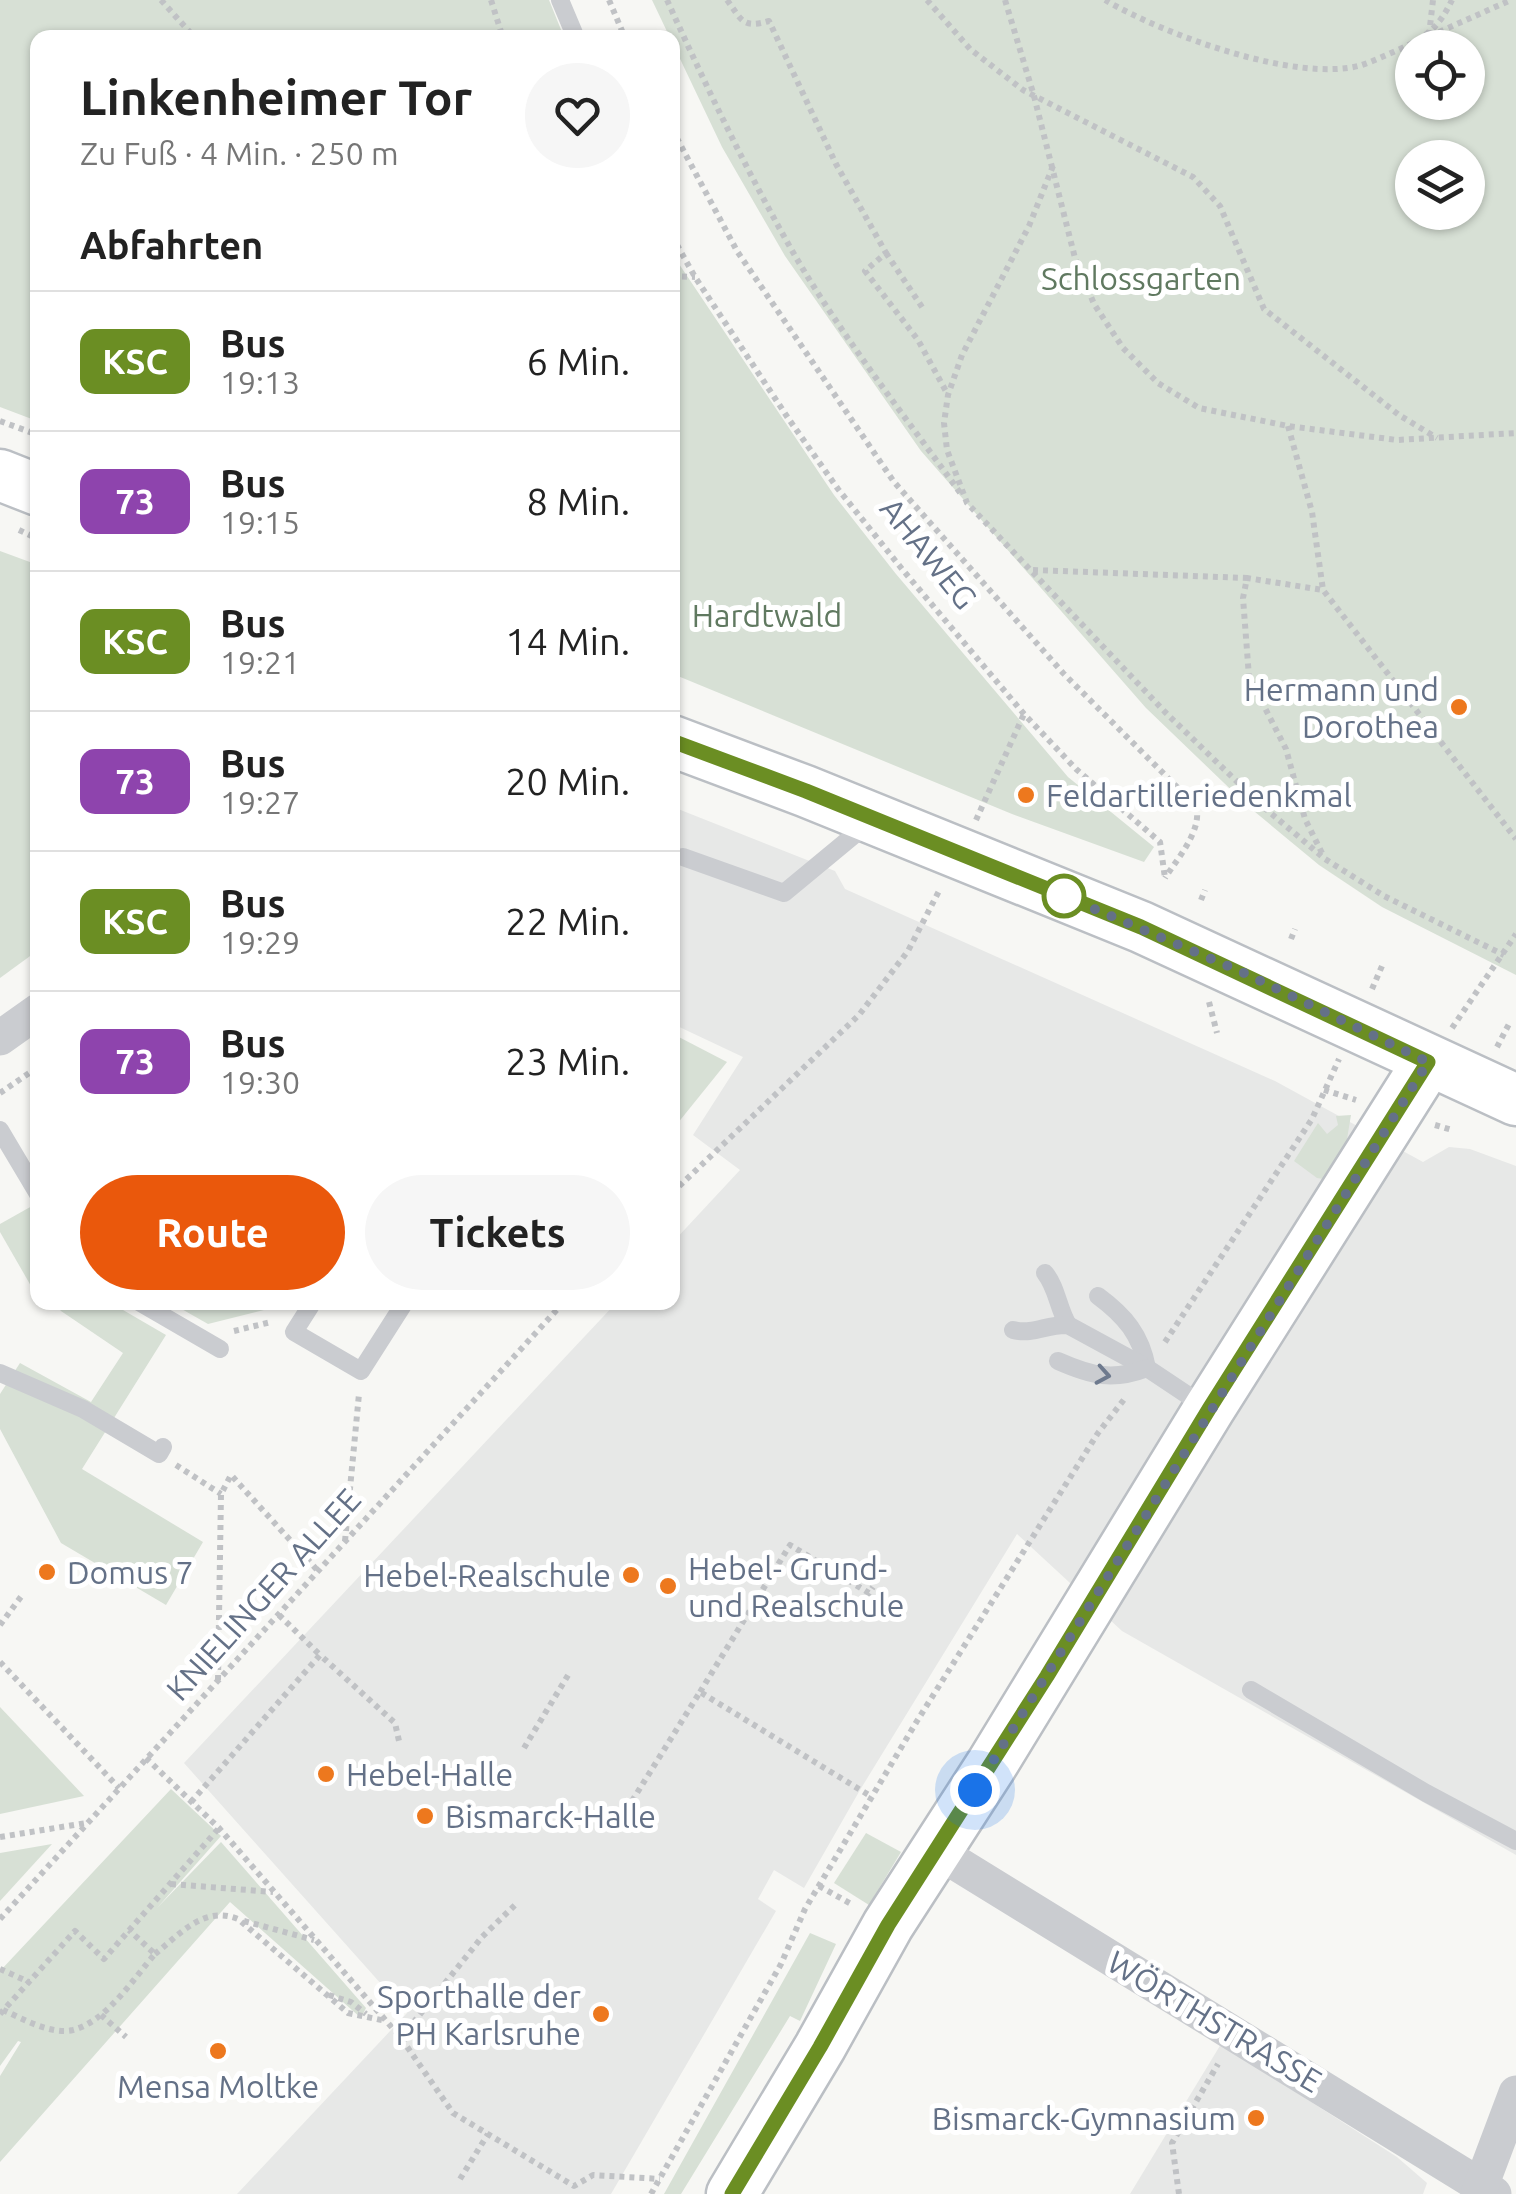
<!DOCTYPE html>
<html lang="de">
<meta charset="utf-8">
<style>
body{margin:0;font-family:Ubuntu,sans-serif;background:#f6f6f6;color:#222;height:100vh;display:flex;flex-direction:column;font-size:38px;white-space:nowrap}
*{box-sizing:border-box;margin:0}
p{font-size:32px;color:#767676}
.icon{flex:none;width:55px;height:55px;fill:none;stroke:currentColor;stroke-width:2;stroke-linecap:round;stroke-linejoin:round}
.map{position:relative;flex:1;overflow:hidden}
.details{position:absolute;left:30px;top:30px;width:650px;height:1280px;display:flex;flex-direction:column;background:#fff;border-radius:20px;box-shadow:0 2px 8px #0004}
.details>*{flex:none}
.badge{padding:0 20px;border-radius:15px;font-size:35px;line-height:65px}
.controls{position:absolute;left:1395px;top:30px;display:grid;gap:20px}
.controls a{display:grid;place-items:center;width:90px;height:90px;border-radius:50%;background:#fff;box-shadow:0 2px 8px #0004;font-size:50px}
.you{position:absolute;width:50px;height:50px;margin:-25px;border:8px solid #fff;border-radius:50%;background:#1a73e8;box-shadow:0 0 0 15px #1a73e833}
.map>.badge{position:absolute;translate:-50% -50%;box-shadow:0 0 0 5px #fff}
h2{padding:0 50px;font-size:38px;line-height:90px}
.round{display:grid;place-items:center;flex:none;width:105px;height:105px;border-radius:52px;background:#f6f6f6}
.head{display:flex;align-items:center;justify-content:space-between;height:170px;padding:0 50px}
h1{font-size:48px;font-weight:600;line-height:75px}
.primary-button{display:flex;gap:20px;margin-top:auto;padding:20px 50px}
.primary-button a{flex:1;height:115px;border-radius:60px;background:#ea580c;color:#fff;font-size:40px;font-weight:600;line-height:115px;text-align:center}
.primary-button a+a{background:#f6f6f6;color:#222}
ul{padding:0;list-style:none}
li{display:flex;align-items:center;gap:30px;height:140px;padding:0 50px;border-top:2px solid #e0e0e0}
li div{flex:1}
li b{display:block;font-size:38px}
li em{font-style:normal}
li .badge{min-width:110px;font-weight:700;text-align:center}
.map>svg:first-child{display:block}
</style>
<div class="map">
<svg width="1516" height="2194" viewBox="0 0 1516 2194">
<rect width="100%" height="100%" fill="#f7f7f4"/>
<g fill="#e7e8e7">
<path d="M 673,807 L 835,871 L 845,889 L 1275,1081 L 1423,1162 L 1449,1147 L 1470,1149 L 1516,1166 L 1516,1855 L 1122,1631 L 1017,1534 L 860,1790 L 804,1888 L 774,1870 L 758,1899 L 776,1911 L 611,2194 L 237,2194 L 407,2013 L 184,1763 L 616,1303 L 672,1302 L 673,1242 L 740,1170 L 693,1135 L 743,1057 L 673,1024 Z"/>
<path d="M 1221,2044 L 1397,2157 L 1427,2183 L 1423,2194 L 1130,2194 Z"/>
</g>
<g fill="#d7e0d5" fill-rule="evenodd">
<path d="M 0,0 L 549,0 L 564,37 L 38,38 L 37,421 L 0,407 Z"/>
<path d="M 652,0 L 1516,0 L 1516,975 L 1382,907 L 1319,865 L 1249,807 L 1146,708 L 921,451 L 785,256 L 722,147 ZM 1412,48 L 1468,48 L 1468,102 L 1412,102 ZM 1412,158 L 1468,158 L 1468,212 L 1412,212 Z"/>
<path d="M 673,255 L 834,495 L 896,574 L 1068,777 L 1154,847 L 1144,862 L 1012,814 L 673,674 Z"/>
<path d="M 0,551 L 38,565 L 37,951 L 0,978 Z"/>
<path d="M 673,1034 L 727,1062 L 673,1129 L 672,1129 Z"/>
<path d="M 1351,1115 L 1347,1139 L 1330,1180 L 1317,1178 L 1294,1161 L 1318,1123 L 1327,1134 L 1338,1125 L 1336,1116 Z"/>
<path d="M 32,1206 L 37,1218 L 38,1281 L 31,1286 L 0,1232 L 0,1224 Z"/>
<path d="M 54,1303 L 111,1303 L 166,1335 L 82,1469 L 203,1542 L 166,1605 L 61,1543 L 0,1429 L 0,1394 L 20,1363 L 91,1402 L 123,1353 L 61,1311 Z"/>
<path d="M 171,1303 L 292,1303 L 208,1324 Z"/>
<path d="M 0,1707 L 84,1796 L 0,1814 Z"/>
<path d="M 171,1789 L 221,1836 L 157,1908 L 221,1842 L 366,2008 L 361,2018 L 230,1902 L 0,2162 L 0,2076 L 21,2042 L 18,2041 L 0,2066 L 0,1971 Z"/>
<path d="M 866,1833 L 901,1852 L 869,1905 L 834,1883 Z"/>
<path d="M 52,1844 L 0,1901 L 0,1853 Z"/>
<path d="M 810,1933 L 836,1944 L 800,2021 L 790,2016 L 681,2194 L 664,2194 Z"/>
</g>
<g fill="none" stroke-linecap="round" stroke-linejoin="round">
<g stroke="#bbbfc4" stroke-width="55">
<g id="secondary">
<path d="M 0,475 L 38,490"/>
<path d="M 672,741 L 805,791 L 1141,927 L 1516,1100"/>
<path d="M 732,2194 L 820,2047 L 888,1925 L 992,1764 L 1209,1409 L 1428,1062"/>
</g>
</g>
<g stroke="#c0c2c5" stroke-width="6" stroke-dasharray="5 5" stroke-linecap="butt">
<path d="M 161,0 L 195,38"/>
<path d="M 491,0 L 503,38"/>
<path d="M 609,0 L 625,38"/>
<path d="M 667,0 C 706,86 747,172 794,254 C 843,338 904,415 961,494"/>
<path d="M 727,0 C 742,20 742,29 769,21 L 836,164 L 886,253 L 865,271 L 918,340 L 948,395"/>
<path d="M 927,0 L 970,49 L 1023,90 L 1193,177 L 1220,206 L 1264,309 L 1399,415 L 1437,438"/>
<path d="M 1005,0 L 1034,96 L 1075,258 L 1094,304 L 1123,348 L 1158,383 L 1199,408 L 1288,426 L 1397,440 L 1516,433"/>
<path d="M 1105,0 C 1163,34 1297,84 1362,65 C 1374,61 1386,55 1398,50 C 1426,37 1438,29 1452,0"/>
<path d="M 1429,35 L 1433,0"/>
<path d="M 1430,36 L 1511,0"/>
<path d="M 672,129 L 737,251 L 894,482 L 1063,673 L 1196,806 C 1203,830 1177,859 1165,878"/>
<path d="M 1053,166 L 1029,226 L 962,355 L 948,395 L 944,423 L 947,450 L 967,503 L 1165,712 L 1260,804 L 1325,859 L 1384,896 L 1504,955"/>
<path d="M 672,236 L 695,277 L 788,418 L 838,489 L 902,569 L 1024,714 L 1076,769 L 1160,842 L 1165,878"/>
<path d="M 886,253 L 924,310"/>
<path d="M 672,276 L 695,277"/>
<path d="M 0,421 L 38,435"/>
<path d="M 1288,426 L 1312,512 L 1323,590"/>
<path d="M 19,530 L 38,539"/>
<path d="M 1033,570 L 1247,578"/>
<path d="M 976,820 L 1024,714"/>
<path d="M 1322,853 L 1305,819 L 1286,749 L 1249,677 L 1243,598 L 1247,578 L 1323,590 L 1516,839"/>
<path d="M 1201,900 L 1205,890"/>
<path d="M 1291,939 L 1295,929"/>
<path d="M 1372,989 L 1382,966"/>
<path d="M 1209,1002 L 1217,1033"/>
<path d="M 1452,1028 L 1516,934"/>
<path d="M 1497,1047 L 1510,1022"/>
<path d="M 1324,1090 L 1356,1100"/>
<path d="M 0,1093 L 38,1067"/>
<path d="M 1435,1125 L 1452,1130"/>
<path d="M 672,1193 L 859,1015 L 908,951 L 940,889"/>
<path d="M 234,1331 L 271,1322"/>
<path d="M 1165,1342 L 1312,1119 L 1339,1059"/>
<path d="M 176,1465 L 221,1494"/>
<path d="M 345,1541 L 359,1394"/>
<path d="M 279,1615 L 320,1655"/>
<path d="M 0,1625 L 23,1594"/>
<path d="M 0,1662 L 119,1788"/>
<path d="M 218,1680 L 221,1494 L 231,1475 L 319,1572"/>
<path d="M 700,1692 L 790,1545 L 869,1593 L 873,1587"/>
<path d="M 524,1748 L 570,1672"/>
<path d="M 146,1758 L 219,1828 L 401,2038 L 453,2113 L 574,2186 L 593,2175 L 660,2179"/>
<path d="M 632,1801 L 700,1692 L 872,1797"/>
<path d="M 191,1802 L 320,1655 L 395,1723 L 399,1741"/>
<path d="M 0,1837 L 86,1823"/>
<path d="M 171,1884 L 273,1892"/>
<path d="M 819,1886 L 853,1905"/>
<path d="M 0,1919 L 564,1302"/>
<path d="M 244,1921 L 314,1940"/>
<path d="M 155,1954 C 180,1934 204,1905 238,1919 L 348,2013 L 386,2021"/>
<path d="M 0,1969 L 29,1982"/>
<path d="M 329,1995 L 351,2002 L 366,2014"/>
<path d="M 3,2010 C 23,2019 51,2035 73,2030 C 107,2021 133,1979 155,1954 L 129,1930"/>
<path d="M 0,2014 L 75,1931 L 104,1959 L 219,1828"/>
<path d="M 101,2015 L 126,2037"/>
<path d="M 401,2038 L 482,1937 L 515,1905"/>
<path d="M 460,2179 L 488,2134"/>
<path d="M 651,2194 L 781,1964 L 805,1909 L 917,1721 L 1098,1433 L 1126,1397"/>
<path d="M 1179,2194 L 1172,2143 L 1218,2064"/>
</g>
<g stroke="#caccd0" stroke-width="18">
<path d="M 560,0 L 576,38"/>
<path d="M 683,857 L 784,893 L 871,821"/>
<path d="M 0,1130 L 38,1194"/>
<path d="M 1045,1273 C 1057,1288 1058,1308 1068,1325"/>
<path d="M 1098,1296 C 1125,1316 1141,1335 1147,1368"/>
<path d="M 139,1302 L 220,1349"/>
<path d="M 313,1302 L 294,1332 L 361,1371 L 405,1302"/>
<path d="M 1013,1330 C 1035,1335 1046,1324 1068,1325 L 1147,1368 L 1204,1406"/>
<path d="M 1058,1361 C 1092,1376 1113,1381 1147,1368"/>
<path d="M 0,1373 L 83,1409 L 159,1454 L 163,1447"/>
<path d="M 1251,1690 L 1426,1793 L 1516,1841"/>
</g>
<g stroke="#caccd0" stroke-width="35">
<path d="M 0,1038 L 38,1011"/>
<path d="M 935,1850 L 1494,2194"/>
<path d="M 1478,2194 L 1516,2093"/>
</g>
<use href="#secondary" stroke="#fff" stroke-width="50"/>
</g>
<defs><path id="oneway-chevron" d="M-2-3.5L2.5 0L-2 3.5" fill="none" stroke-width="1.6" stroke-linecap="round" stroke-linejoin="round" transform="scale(2.5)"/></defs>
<use stroke="#6e7a8e" href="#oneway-chevron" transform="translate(1103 1375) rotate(10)"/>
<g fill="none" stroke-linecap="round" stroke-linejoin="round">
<g stroke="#fff" stroke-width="22">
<path id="line" d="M 672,741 L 806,791 L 1141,927 L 1428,1062 L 1209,1409 L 1047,1676 L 888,1925 L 820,2047 L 732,2194"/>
</g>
<use href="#line" stroke="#6b8e23" stroke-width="15"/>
<path stroke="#647187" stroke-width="10" stroke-dasharray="0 18" d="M 975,1790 L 1428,1062 L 1242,972 L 1064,896"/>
</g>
<g fill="#ed781e" stroke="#fff" stroke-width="4">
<circle cx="1459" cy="707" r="10"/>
<circle cx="1026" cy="795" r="10"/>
<circle cx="47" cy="1572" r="10"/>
<circle cx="631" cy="1575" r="10"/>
<circle cx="668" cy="1586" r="10"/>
<circle cx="326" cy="1774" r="10"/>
<circle cx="425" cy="1816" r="10"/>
<circle cx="601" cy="2014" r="10"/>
<circle cx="218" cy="2051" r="10"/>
<circle cx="1256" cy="2118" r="10"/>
</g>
<circle fill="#fff" stroke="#6b8e23" stroke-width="5" cx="1064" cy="896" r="20"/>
<g text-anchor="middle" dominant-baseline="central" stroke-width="10" stroke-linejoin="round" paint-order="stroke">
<g font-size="32" fill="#607960" stroke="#fff">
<text x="1141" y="278">Schlossgarten</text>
<text x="767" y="615">Hardtwald</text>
</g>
<g font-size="32" fill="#647187" stroke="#fff">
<text transform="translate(929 553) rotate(51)">AHAWEG</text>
<text transform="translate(263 1594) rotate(-48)">KNIELINGER ALLEE</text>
<text transform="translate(1215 2021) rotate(31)">WÖRTHSTRASSE</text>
</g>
<g font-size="32" fill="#647187" stroke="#fff" text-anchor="start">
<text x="1439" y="689" text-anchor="end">Hermann und<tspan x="1439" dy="37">Dorothea</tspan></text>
<text x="1046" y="795">Feldartilleriedenkmal</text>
<text x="688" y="1568">Hebel- Grund-<tspan x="688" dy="37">und Realschule</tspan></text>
<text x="67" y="1572">Domus 7</text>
<text x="611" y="1575" text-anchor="end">Hebel-Realschule</text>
<text x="346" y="1774">Hebel-Halle</text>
<text x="445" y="1816">Bismarck-Halle</text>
<text x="581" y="1996" text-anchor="end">Sporthalle der<tspan x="581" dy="37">PH Karlsruhe</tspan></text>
<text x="218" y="2086" text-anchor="middle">Mensa Moltke</text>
<text x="1236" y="2118" text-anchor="end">Bismarck-Gymnasium</text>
</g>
</g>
</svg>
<div class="controls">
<a><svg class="icon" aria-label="locate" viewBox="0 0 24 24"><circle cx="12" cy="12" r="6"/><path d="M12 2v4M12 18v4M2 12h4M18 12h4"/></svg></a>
<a><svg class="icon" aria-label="layers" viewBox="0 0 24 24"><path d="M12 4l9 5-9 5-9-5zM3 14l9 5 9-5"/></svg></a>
</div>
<div class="you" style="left:975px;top:1790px"></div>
<section class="details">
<div class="head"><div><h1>Linkenheimer Tor</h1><p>Zu Fuß · 4 Min. · 250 m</p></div><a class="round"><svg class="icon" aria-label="heart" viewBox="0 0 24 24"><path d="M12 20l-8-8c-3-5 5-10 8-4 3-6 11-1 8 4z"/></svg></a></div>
<h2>Abfahrten</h2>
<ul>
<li><span class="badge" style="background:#6b8e23;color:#fff">KSC</span><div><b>Bus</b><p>19:13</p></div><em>6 Min.</em></li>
<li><span class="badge" style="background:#8e44ad;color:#fff">73</span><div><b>Bus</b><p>19:15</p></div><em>8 Min.</em></li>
<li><span class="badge" style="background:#6b8e23;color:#fff">KSC</span><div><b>Bus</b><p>19:21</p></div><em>14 Min.</em></li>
<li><span class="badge" style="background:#8e44ad;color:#fff">73</span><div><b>Bus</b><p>19:27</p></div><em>20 Min.</em></li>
<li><span class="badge" style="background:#6b8e23;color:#fff">KSC</span><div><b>Bus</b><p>19:29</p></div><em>22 Min.</em></li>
<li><span class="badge" style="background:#8e44ad;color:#fff">73</span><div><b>Bus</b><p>19:30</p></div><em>23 Min.</em></li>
</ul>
<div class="primary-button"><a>Route</a><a>Tickets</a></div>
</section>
</div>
